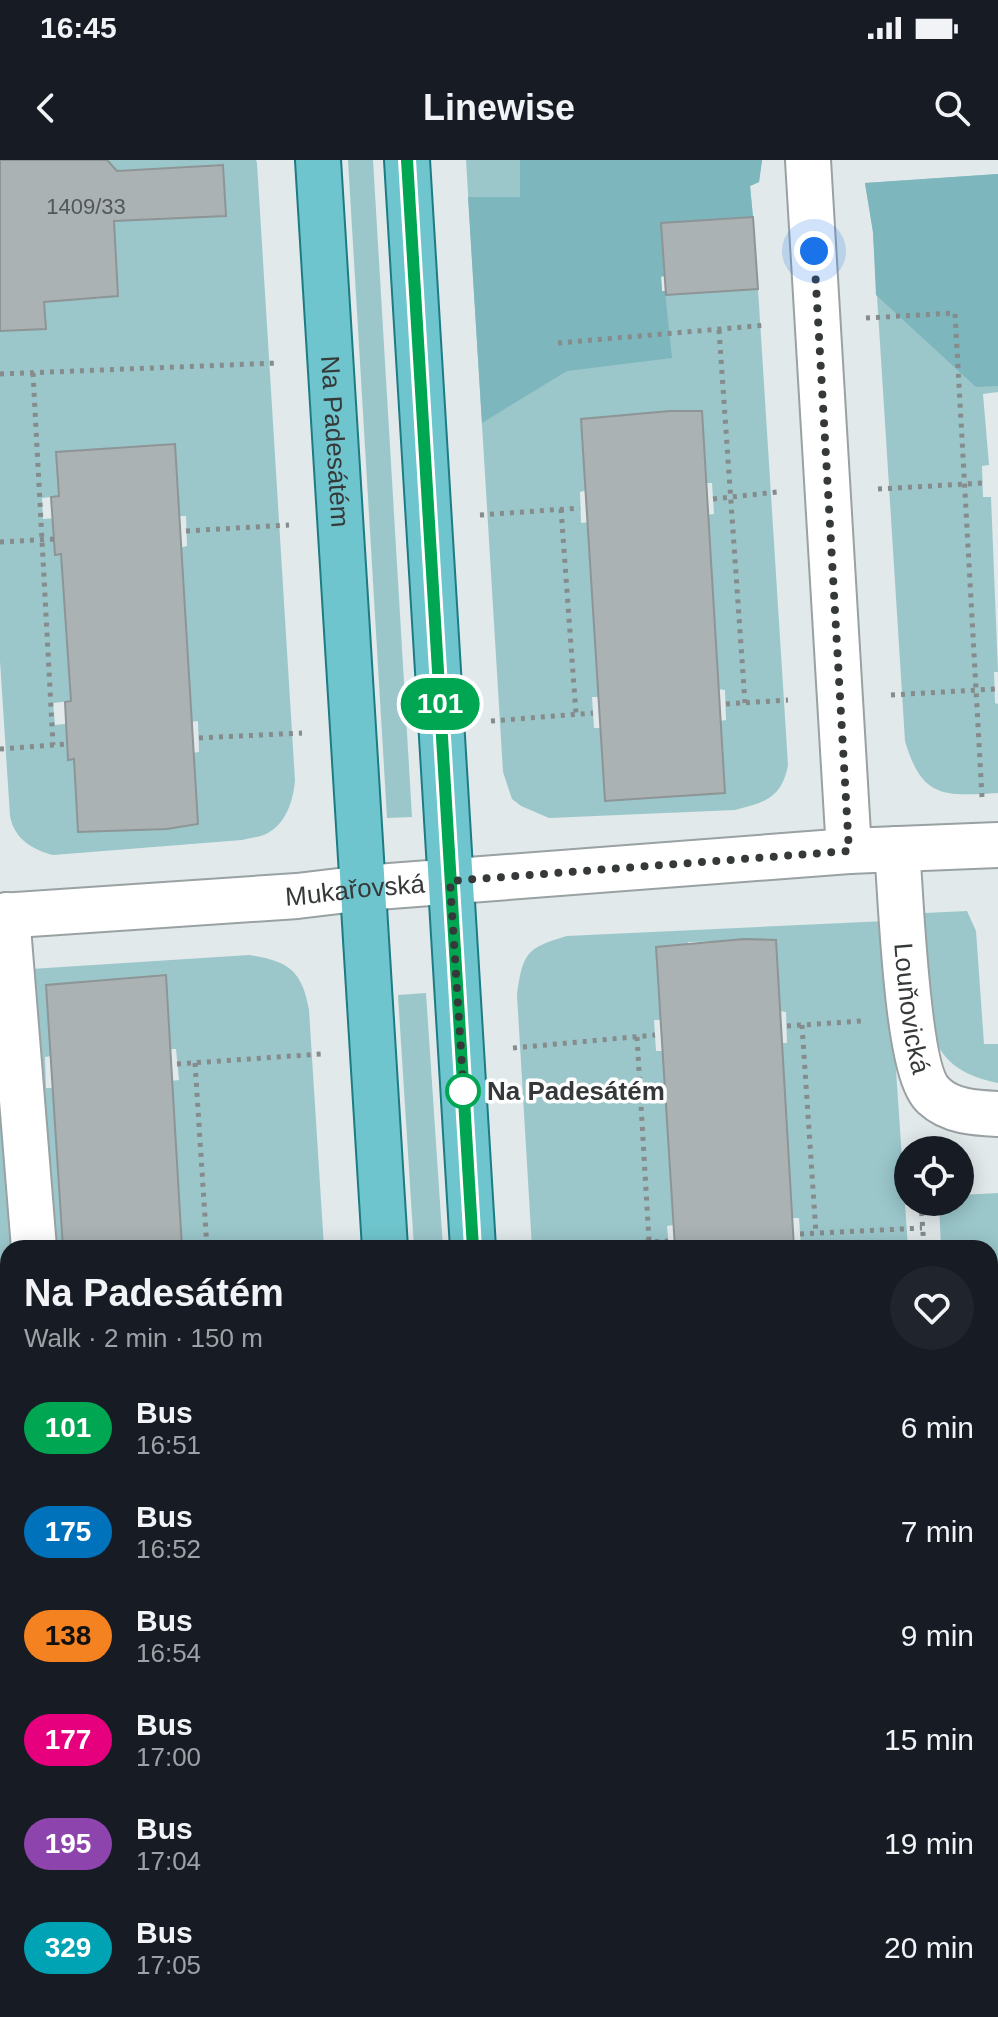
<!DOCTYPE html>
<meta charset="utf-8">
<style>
body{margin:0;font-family:Helvetica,sans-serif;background:#20242c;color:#f1f3f6;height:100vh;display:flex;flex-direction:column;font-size:30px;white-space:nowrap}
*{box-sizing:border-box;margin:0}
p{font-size:26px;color:#9ea1a6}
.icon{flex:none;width:44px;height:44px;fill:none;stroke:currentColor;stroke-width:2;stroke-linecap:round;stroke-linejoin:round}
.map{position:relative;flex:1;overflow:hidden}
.drawer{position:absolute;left:0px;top:1080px;width:998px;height:778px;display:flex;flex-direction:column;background:#171b24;border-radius:24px 24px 0 0;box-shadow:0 4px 20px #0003}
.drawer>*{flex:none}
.badge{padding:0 16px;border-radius:26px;font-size:28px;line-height:52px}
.buttons{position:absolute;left:894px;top:976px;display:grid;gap:16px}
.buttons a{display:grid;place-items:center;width:80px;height:80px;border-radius:50%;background:#171b24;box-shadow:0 4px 20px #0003;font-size:40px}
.you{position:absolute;width:40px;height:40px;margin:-20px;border:6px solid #fff;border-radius:50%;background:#1a73e8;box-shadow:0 0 0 12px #1a73e833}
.map>.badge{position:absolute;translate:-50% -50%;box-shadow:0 0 0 4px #fff}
.round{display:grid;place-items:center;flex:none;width:84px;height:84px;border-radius:42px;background:#20242c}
.head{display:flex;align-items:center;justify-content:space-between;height:136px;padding:0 24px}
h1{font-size:38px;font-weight:800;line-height:60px}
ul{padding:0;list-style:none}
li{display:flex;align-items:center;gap:24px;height:104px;padding:0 24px}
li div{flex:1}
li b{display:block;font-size:30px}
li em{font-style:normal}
li .badge{min-width:88px;font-weight:700;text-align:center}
.status{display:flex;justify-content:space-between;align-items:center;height:56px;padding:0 40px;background:#171b24;direction:ltr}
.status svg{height:22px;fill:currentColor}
header{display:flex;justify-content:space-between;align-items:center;height:104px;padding:0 24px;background:#171b24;font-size:36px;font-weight:800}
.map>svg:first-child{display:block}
</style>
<div class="status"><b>16:45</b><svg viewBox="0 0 49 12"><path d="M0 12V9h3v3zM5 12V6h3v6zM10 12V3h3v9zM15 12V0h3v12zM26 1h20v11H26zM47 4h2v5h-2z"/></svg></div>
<header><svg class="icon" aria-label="back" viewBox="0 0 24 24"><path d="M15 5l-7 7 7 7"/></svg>Linewise<svg class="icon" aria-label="search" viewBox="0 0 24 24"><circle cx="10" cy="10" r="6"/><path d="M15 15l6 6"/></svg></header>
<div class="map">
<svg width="998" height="1857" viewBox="0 0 998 1857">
<rect width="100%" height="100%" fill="#e1e9ea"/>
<g fill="#cddee0">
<path d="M 0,1316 L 8,1319 L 8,1385 L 0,1381 Z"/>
<path d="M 990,1707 L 998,1708 L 998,1857 L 655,1857 L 652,1850 L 990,1850 Z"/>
<path d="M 158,1850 L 297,1850 L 294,1857 L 142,1857 Z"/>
</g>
<g fill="#9bc7cb" fill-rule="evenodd">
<path d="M 95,0 L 256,0 L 257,3 L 295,621 C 293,640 287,662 268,673 C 261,677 250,678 242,680 L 53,695 C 33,690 14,679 10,656 L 0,501 L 0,171 L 46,169 L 44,142 L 103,138 ZM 223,5 L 226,56 L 171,59 L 170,58 ZM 175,284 L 178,356 L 186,356 L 187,386 L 180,388 L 191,562 L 198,561 L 199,592 L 192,593 L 198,664 L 166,669 L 79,672 L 75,599 L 68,599 L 66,569 L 73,563 L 55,565 L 53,543 L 71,541 L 63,394 L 55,394 L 60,358 L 43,359 L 42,338 L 59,336 L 56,292 Z"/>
<path d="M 348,0 L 373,0 L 412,657 L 387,658 Z"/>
<path d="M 466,0 L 762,0 L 759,22 L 750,26 L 753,57 L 661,63 L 664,116 L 661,116 L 662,131 L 665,131 L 666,135 L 758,129 L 788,605 C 782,638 764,643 735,650 L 549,658 L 521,646 L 512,639 L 503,612 ZM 669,251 L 704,323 L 712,323 L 714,354 L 706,355 L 717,529 L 725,530 L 726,560 L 719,561 L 725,633 L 605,641 L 602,568 L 594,568 L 592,537 L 600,537 L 589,362 L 581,363 L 580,332 L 587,330 L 581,259 Z"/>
<path d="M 998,14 L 998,232 L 983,234 L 989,305 L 982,306 L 983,337 L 991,337 L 998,512 L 994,512 L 995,543 L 998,544 L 998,633 C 944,636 922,639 905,581 L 873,72 L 865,23 Z"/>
<path d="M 967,751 L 976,771 L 984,884 L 998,884 L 998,923 C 966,916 946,906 932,875 L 919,760 L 925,753 Z"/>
<path d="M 886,761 L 908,1088 L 798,1088 L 801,1087 L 799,1058 L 792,1058 L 782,883 L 787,883 L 786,852 L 780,851 L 776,780 L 688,782 L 687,785 L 656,787 L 661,860 L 654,860 L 656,891 L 663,891 L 673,1065 L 667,1066 L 669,1088 L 532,1088 L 517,835 C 523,793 526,788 567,776 Z"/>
<path d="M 249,795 C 288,801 302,810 309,850 L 324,1088 L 182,1088 L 171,921 L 179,920 L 176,889 L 169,889 L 166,816 L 47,825 L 52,896 L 45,897 L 46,928 L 54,928 L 65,1088 L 8,1088 L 8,1255 L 0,1252 L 0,811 Z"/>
<path d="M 426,833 L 443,1088 L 414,1088 L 398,835 Z"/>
<path d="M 998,1033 L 998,1424 L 990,1424 L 990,1088 L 941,1088 L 939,1042 L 960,1042 L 960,1035 Z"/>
<path d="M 990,1532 L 998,1532 L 998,1708 L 990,1707 Z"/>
</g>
<g fill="#7db6bc">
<path d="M 520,0 L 762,0 L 759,22 L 750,26 L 753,57 L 661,63 L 664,116 L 661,117 L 662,131 L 665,131 L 672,198 L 567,211 L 482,263 L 468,37 L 520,37 Z"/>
<path d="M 998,14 L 998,226 L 976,227 L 876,135 L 873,72 L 865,23 Z"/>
</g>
<g fill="#aab2b3" stroke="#8d9596" stroke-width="2">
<path d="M 0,0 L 107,0 L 117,11 L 223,5 L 226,56 L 114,61 L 118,136 L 44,142 L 46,169 L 0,171 Z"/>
<path d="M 753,57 L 758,129 L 666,135 L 661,63 Z"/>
<path d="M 670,251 L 702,251 L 725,633 L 605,641 L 581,259 Z"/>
<path d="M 175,284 L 198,664 L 167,669 L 78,672 L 74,599 L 68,600 L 65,542 L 71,541 L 61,394 L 55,395 L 51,337 L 59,336 L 56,292 Z"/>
<path d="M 744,779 L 776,780 L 794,1088 L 675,1088 L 656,787 Z"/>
<path d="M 166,815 L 182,1088 L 63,1088 L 46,825 Z"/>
</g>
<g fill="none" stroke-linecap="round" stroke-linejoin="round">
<g stroke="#99a1a2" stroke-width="48">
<g id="minor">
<path d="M 808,0 L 849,691"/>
<path id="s1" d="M 897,689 C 901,734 906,912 934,936 C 951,952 976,953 998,954"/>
<path d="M 7,755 L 34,1088"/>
<path id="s2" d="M 0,756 L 297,736 L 364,728 L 849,691 L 998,685"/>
<path d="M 0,1456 L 8,1436"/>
<path d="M 990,1485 L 998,1484"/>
<path d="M 0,1494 L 8,1499"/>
<path d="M 990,1741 L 998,1742"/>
<path d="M 0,1743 L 8,1747"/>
<path d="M 20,1850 L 27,1853 L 31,1850"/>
<path d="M 255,1857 L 260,1850"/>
<path d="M 726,1857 L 727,1850"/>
</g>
</g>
<g stroke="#1d7b83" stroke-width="48">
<g id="major">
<path id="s3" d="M 318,0 L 385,1088"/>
<path d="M 407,0 L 473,1088"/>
<path d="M 0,1303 L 8,1306"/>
<path d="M 0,1414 L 8,1417"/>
<path d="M 453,1850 L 456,1857"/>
<path d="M 592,1850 L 595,1857"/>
</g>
</g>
<g stroke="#868b8c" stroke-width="5" stroke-dasharray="4 6" stroke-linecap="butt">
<path d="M 866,158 L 955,153 L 982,637"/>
<path d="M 719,170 L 745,543"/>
<path d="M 558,183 L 767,165"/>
<path d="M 33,213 L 53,585"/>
<path d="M 0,214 L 278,203"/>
<path d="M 878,329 L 983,323"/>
<path d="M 713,339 L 777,332"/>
<path d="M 561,349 L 576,554"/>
<path d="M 480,355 L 580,348"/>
<path d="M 186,371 L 289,365"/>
<path d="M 0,382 L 54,379"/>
<path d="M 891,535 L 995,529"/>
<path d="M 726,544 L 788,540"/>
<path d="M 491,561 L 593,553"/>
<path d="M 199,578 L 302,573"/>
<path d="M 0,589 L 67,584"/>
<path d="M 802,865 L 816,1074"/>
<path d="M 787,866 L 862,861"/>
<path d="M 637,877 L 649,1081"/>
<path d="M 513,888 L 655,875"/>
<path d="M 195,903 L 207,1088"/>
<path d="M 177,904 L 321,894"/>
<path d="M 921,1042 L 924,1088"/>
<path d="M 800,1074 L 922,1068"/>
<path d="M 545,1088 L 668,1081"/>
<path d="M 990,1209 L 998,1210"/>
</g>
<use href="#minor" stroke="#fff" stroke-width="44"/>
<use href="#major" stroke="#6fc5cd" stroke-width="44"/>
<g stroke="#6d7172" stroke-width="2">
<path d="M 0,1334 L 8,1338"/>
<path d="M 0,1365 L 8,1368"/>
<path d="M 512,1850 L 514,1857"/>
<path d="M 543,1850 L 546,1857"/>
</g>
</g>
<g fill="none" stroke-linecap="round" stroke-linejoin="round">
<g stroke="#fff" stroke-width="18">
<path id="line" d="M 407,0 L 473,1088"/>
</g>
<use href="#line" stroke="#00a651" stroke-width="12"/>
<path stroke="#36393a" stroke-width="8" stroke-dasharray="0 14.4" d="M 463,931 L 464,937 L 450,721 L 849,691 L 814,91"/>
</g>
<circle fill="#fff" stroke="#00a651" stroke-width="4" cx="463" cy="931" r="16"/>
<g text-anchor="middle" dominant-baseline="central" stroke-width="7" stroke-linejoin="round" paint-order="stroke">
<g font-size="22" fill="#535758">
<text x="86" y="46">1409/33</text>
</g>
<g font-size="26" fill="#36393a" stroke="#fff">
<text stroke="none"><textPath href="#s3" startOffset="282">Na Padesátém</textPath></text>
<text stroke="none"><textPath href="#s2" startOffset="356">Mukařovská</textPath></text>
<text stroke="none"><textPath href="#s1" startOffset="160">Louňovická</textPath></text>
</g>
<g font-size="26" font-weight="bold" fill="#36393a" stroke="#fff" text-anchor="start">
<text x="487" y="931">Na Padesátém</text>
</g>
</g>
</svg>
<div class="buttons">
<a><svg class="icon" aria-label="locate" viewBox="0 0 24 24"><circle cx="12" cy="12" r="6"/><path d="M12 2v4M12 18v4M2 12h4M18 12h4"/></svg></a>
</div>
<div class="you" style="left:814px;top:91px"></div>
<b class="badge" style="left:440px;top:544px;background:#00a651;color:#fff">101</b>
<section class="drawer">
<div class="head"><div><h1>Na Padesátém</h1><p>Walk · 2 min · 150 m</p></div><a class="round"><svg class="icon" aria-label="heart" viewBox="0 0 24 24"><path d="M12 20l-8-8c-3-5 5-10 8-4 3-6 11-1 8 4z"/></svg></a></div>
<ul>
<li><span class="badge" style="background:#00a651;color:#fff">101</span><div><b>Bus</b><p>16:51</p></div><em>6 min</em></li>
<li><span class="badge" style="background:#0072bc;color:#fff">175</span><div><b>Bus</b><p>16:52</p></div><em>7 min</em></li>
<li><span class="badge" style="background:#f58220;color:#111">138</span><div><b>Bus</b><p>16:54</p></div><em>9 min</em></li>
<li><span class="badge" style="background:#e6007e;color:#fff">177</span><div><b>Bus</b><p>17:00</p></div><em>15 min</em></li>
<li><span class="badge" style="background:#8e44ad;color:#fff">195</span><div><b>Bus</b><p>17:04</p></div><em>19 min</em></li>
<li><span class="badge" style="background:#00a3b4;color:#fff">329</span><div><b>Bus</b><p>17:05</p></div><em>20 min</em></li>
</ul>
</section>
</div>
